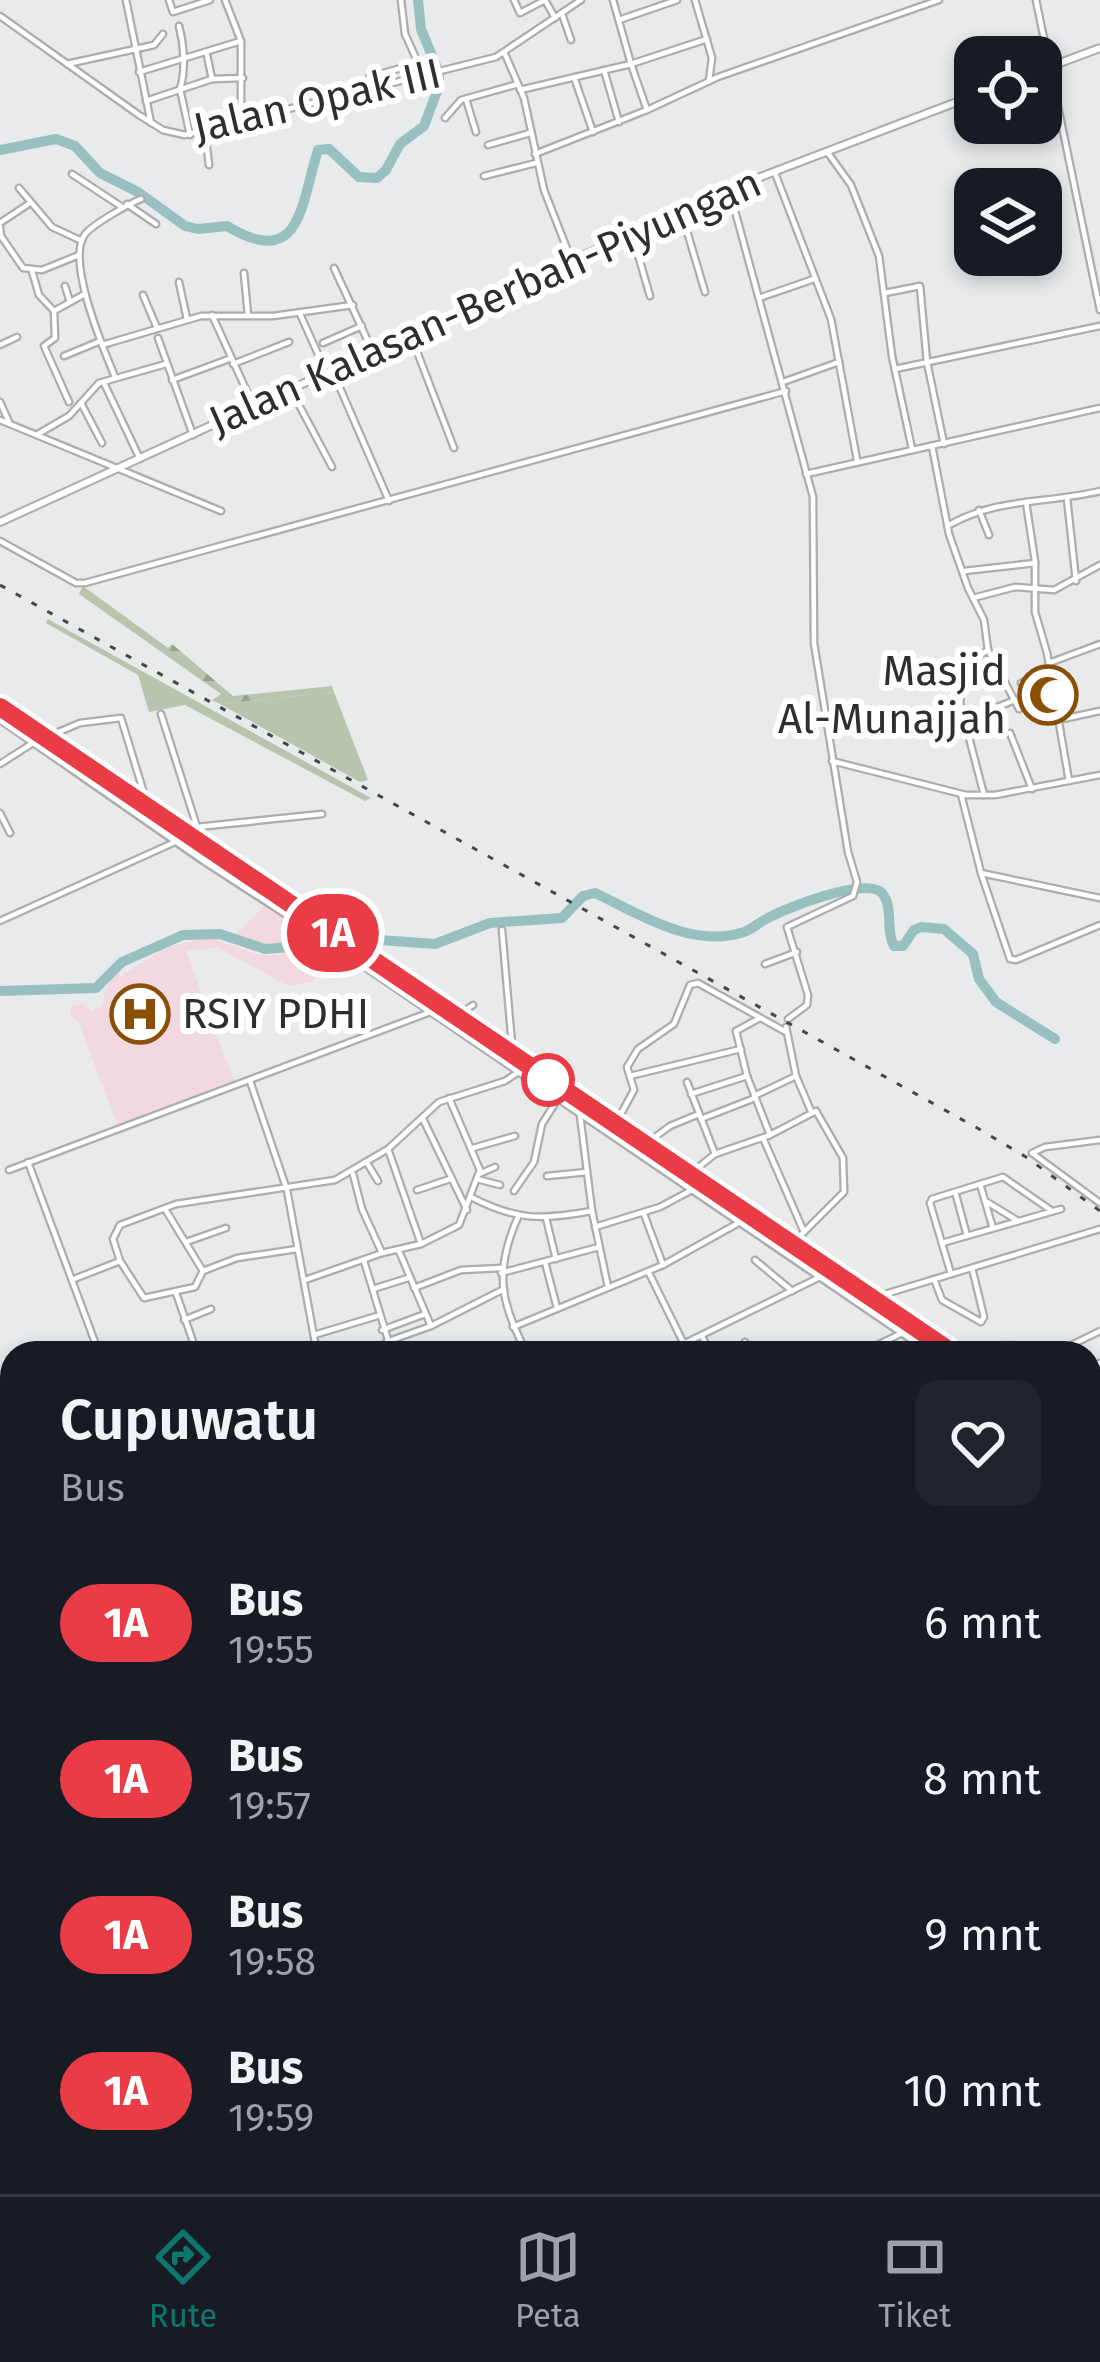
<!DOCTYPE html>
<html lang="id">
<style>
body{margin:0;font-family:"Fira Sans",sans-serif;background:#20242c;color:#f1f3f6;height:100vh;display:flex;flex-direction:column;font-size:45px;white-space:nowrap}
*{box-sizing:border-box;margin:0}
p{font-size:39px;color:#9ea1a6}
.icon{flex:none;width:66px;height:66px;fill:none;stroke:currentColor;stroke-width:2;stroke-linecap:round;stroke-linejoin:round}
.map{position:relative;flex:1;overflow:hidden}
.details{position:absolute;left:0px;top:1341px;width:1101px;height:855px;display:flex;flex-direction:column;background:#171b24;border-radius:36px 36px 0 0;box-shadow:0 6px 18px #0003}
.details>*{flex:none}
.badge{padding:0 24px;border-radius:39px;font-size:42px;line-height:78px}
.tools{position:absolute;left:954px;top:36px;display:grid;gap:24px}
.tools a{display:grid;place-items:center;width:108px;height:108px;border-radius:24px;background:#171b24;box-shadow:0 6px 18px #0003;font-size:60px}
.map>.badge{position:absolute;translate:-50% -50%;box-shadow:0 0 0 6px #fff}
.round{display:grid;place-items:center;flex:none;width:126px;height:126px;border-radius:24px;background:#20242c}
.overview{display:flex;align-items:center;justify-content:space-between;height:204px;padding:0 60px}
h1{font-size:57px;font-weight:600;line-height:90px}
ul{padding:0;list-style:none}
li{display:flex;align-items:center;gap:36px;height:156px;padding:0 60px}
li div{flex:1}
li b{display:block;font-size:45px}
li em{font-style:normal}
li .badge{min-width:132px;font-weight:700;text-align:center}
.tabs{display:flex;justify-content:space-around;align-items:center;height:168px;border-top:3px solid #363941;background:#171b24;font-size:33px;color:#9ea1a6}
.tabs a{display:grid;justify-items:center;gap:6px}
.tabs .current{color:#0f766e}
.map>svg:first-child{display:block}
</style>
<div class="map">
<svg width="1100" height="2194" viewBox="0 0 1100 2194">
<defs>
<pattern id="forest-firs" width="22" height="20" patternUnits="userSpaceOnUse" patternTransform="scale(3)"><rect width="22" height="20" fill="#b9c4af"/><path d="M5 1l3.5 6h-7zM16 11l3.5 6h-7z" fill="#97a08f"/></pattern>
</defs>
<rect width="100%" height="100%" fill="#e9eaeb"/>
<path fill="#f2d8e0" d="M 268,903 L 332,951 L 314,981 L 289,986 L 216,947 L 186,951 L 235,1084 L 118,1127 L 78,1021 L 70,1016 L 71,1006 L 83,1004 L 92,1011 L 103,1005 L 105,990 L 116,971 L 121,976 L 165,948 L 207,937 L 259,955 L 279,955 L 280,948 L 262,948 L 233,936 Z"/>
<g fill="#b9c4af">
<path d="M 48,619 L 371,798 L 365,801 L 185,705 L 149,712 L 138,675 L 46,623 Z"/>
<path d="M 334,692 L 368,780 L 360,782 L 220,704 Z"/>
</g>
<path fill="url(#forest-firs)" d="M 83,586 L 168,648 L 172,644 L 233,696 L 332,686 L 334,692 L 220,704 L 212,700 L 221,694 L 79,594 Z"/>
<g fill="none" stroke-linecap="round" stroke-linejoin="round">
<g stroke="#98c0c0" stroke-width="6">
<path d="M 0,1667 L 12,1685"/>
<path d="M 314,2184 L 320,2194"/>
</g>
<g stroke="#98c0c0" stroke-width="10">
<path d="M 0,150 L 56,139 L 75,146 L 100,173 L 138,192 L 185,226 L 198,229 L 227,226 C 302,272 301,202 318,150 L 329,149 L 359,177 L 377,178 L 386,170 L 400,144 L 424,126 L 439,86 L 439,73 L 421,29 L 418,0"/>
<path d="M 0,991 L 96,988 L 122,962 L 183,935 L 220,934 L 265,949 L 380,940 L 435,944 L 490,923 L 562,918 L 583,896 L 595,893 C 640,914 692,949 744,932 C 753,929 759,922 768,918 C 786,908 867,876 882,893 C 894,907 885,930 894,946 L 903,946 L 914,930 L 921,927 L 944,929 L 973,954 L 979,979 L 996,1002 L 1055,1039"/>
</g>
<g stroke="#abadae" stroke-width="9">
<g id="minor">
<path d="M 126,0 L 151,123"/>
<path d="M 169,0 L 173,12 L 210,0"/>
<path d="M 225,0 L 241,41 L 241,124"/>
<path d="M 401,0 L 405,34 L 424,76"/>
<path d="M 514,0 L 520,13 L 545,0 L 555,18"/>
<path d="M 695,0 L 712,58 L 709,81"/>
<path d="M 1036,0 L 1100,310"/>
<path d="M 562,14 L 571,40"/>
<path d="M 0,16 L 139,115 L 163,130 L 185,135 L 496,57 L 581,0"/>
<path d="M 619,20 L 677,0"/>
<path d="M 179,26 C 184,45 186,70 180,89 L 190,135"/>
<path d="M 505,54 L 524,98 L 544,190 L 571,259"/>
<path d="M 207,55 L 212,79"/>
<path d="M 67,64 L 154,45 L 163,34"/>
<path d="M 604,70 L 619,122"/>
<path d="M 139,72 L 241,41"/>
<path d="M 369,77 L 419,63"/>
<path d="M 574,77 L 593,132"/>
<path d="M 520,90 L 631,64 L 613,0"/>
<path d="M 466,99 L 476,132"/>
<path d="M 146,101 L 212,79 L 243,78"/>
<path d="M 647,110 L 631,64 L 707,39"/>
<path d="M 445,118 L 461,100 L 518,84"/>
<path d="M 205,132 L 209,165"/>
<path d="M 488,145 L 530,133"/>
<path d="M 828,153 L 851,185 L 879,256 L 892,356 L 912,449"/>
<path d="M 535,154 L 647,110 L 718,77 L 939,0"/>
<path d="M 775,173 L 831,319 L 857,460"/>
<path d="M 72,174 L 122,207"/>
<path d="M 484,176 L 536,163"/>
<path d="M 19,188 L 52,227 L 82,241"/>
<path d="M 729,189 L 813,497 L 814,643 L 848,852 L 857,882 L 853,896 L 787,927 L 808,995 L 807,1005 L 788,1019"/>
<path d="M 127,204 L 156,224"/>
<path d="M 681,211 L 705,292"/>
<path d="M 0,223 L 30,203"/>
<path d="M 0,227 L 1,236 L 23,268 L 42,270 L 79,255"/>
<path d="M 632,234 L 650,296"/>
<path d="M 334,268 L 372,350"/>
<path d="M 32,271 L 39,295 L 54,311"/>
<path d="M 244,273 L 248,315"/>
<path d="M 179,282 L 187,319"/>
<path d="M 65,286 L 70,302"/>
<path d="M 885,293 L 920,286 L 927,362 L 944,444"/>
<path d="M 143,295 L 157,328"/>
<path d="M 759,298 L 814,279"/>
<path d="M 300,314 L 327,374"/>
<path d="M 212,315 L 254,407"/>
<path d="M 411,336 L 454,448"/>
<path d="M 158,338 L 193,435"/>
<path d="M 323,343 L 362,326"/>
<path d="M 0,345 L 17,337"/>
<path d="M 102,345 L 201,316 L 273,316 L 353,305"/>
<path d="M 64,356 L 98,342"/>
<path d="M 233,364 L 289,342"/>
<path d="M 895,369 L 1100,326"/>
<path d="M 333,372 L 389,501"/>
<path d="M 115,377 C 104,350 64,257 86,233 C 94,224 128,204 141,199"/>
<path d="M 172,380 L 229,359"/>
<path d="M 783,382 L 839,362"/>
<path d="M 104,383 L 140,459"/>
<path d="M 291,390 L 332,467"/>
<path d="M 0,402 L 9,422"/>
<path d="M 69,402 L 44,346 L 55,338 L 54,311 L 83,295"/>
<path d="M 81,403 L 102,443"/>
<path d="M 0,420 L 221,511"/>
<path d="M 38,434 L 69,416 L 99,383 L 166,364"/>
<path d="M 932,446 L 949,534 L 968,588 L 984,620 L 988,650 L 964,665 L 960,703 L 984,795"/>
<path d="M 806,474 L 1100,408"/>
<path d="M 1067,498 L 1076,581"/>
<path d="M 1026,502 L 1035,561 L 1035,612 L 1047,653 L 1069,781"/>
<path d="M 979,510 L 989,535"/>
<path d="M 949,525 C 999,497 1046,504 1100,491"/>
<path d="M 0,541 L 76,583 L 85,583 L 786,391"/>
<path d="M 964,571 L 1035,563"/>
<path d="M 973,598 L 1015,587 L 1054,590 L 1100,565"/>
<path d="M 988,650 L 1019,709"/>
<path d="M 1049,663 L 1100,644"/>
<path d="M 1021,683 L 1048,670"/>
<path d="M 1036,706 L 1053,700"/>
<path d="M 161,714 L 197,827"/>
<path d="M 965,720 L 1015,700"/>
<path d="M 1058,720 L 1100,711"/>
<path d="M 1010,733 L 1032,789"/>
<path d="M 49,736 L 80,723 L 121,718 L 146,800"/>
<path d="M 832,761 L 966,795 L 995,795 L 1100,775"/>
<path d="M 0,764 L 36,741"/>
<path d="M 961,794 L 981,873 L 1010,959 L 1016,960 L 1100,925"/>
<path d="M 0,813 L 10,833"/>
<path d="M 186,834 L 197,827 L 322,814"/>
<path d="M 981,873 L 1100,898"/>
<path d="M 0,921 L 175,842"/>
<path d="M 502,930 L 513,1056"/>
<path d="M 765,964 L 797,952"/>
<path d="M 458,1015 L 473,1005"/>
<path d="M 760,1018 L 736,1031 L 747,1076 L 770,1135"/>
<path d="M 786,1027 L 796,1076 L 811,1111"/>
<path d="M 630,1076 L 741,1049"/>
<path d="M 250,1081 L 287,1190 L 317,1353"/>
<path d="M 687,1082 L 715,1154"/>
<path d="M 691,1094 L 747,1076"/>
<path d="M 754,1096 L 796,1076"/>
<path d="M 580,1115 L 592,1211 L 608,1287"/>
<path d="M 423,1119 L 467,1210"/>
<path d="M 701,1119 L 755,1098"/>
<path d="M 617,1121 L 634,1090 L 627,1067 L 638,1049 L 674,1024 L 690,985 L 698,983 L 786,1032"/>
<path d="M 763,1138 L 804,1232"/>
<path d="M 1100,1140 L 1045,1147 L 1032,1153 L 1100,1203"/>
<path d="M 647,1143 L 670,1126 L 699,1114"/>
<path d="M 473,1148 L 515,1136"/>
<path d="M 388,1149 L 421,1244"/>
<path d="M 28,1162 L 99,1353"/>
<path d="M 367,1163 L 378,1181"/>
<path d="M 9,1170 L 433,1011"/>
<path d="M 353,1174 L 362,1209 L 382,1253"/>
<path d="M 479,1174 L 495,1167"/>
<path d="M 690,1174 L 715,1154 L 770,1135 L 816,1111 L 843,1158 L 844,1192 L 792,1244"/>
<path d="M 547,1176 L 587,1172"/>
<path d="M 477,1179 L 500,1185"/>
<path d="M 980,1184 L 992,1225"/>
<path d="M 417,1190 L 450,1179"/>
<path d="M 514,1191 L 534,1162 L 542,1124 L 559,1097"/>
<path d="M 956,1195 L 967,1236"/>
<path d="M 471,1197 C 517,1221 542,1220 592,1211"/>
<path d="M 987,1202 L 1018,1221"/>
<path d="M 165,1209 L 203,1271"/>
<path d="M 644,1214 L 663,1265"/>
<path d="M 518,1217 C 494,1271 500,1303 527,1353"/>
<path d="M 546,1218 L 556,1259"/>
<path d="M 595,1227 L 660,1207 L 690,1191"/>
<path d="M 186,1242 L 226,1228"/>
<path d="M 942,1243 L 1061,1209"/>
<path d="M 399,1251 L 431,1326"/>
<path d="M 755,1260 L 792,1291"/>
<path d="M 120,1261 L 144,1298 L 195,1287 L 203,1271 L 237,1258 L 297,1249"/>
<path d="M 364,1261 L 392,1353"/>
<path d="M 545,1262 L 557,1308"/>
<path d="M 501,1273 L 599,1247"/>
<path d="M 649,1273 L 684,1344"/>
<path d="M 951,1274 L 930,1203 L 932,1199 L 1003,1177 L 1052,1211"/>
<path d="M 74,1279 L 120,1261 L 113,1239 L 120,1225 L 176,1204 L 335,1180 L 388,1149 L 439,1102 L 505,1081 L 520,1071"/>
<path d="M 934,1279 L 942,1300 L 981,1322 L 984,1317 L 972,1268"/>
<path d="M 305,1280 L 382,1253 L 421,1244 L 459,1225 L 480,1170 L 449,1098"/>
<path d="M 414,1288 L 461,1270 L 501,1268"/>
<path d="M 373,1289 L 408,1278"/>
<path d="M 176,1293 L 197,1353"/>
<path d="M 872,1298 L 1100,1229"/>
<path d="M 184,1320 L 211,1309"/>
<path d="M 513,1327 L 663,1265 L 742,1221"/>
<path d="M 382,1330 L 425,1314"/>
<path d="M 314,1335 L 377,1316"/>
<path d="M 702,1336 L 710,1353"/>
<path d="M 886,1341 L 891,1353"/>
<path d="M 386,1342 L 431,1326 L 504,1289"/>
<path d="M 745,1342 L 751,1353"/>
<path d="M 1008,1345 L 1010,1353"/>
<path d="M 669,1351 L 820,1277"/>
<path d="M 861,1353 L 900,1334"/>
<path d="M 1055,1353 L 1100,1331"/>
<path d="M 1089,1366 L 1100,1363"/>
<path d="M 1089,1400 L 1100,1396"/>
<path d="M 1089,1411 L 1099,1442 L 1091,1446"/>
<path d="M 1089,1549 L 1100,1568"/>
<path d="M 1089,1591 L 1100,1587"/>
<path d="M 1089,1643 L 1100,1638"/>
<path d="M 0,1656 L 12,1674"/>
<path d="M 1089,1680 L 1100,1706"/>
<path d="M 1089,1737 L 1100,1732"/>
<path d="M 0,1756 L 12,1787"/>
<path d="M 1089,1774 L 1100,1770"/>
<path d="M 1089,1857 L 1100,1853"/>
<path d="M 1089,1887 L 1100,1884"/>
<path d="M 0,1913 L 12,1908"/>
<path d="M 0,1947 L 12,1942"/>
<path d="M 0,1982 L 12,1978"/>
<path d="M 1089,1985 L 1100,1982"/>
<path d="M 0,2001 L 12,1996"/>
<path d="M 1089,2014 L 1100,2058"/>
<path d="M 0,2027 L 12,2023"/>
<path d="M 0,2045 L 12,2073"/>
<path d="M 1,2137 L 12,2172"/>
<path d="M 1089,2154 L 1100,2150"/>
<path d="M 15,2184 L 18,2194"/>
<path d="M 99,2184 L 106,2190 L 148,2184"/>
<path d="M 170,2184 L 174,2194"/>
<path d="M 242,2184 L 246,2194"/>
<path d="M 322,2184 L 328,2194"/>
<path d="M 580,2184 L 583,2194"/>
<path d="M 602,2184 L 605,2194"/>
<path d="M 652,2184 L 655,2194"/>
<path d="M 757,2184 L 760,2194"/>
<path d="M 880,2184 L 883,2194"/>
<path d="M 985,2194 L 1011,2184"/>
</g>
</g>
<g stroke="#abadae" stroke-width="10">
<g id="tertiary">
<path d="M 1041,70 L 1100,48"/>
<path d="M 0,522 L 729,189 L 975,95"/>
<path d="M 1089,2071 L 1100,2067"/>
<path d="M 703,2194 L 734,2184"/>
</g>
</g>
<g stroke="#abadae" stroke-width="15">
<g id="trunk">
<path d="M 0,707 L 953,1353"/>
<path d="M 0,716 L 204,858 L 329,939"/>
<path d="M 354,956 L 936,1353"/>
<path d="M 1089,1447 L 1100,1455"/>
<path d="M 1089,1457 L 1100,1464"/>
</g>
</g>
<use href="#minor" stroke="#fff" stroke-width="4.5"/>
<use href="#tertiary" stroke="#fff" stroke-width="6"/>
<use href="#trunk" stroke="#fff" stroke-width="10"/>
<path stroke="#454646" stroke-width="3" stroke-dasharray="6 12" stroke-linecap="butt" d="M 0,585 L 979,1129 L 1026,1157 L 1100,1211"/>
</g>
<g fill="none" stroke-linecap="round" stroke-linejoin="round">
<g stroke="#fff" stroke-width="27">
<path id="line" d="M 0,707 L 953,1353"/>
</g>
<use href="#line" stroke="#e93c46" stroke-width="18"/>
</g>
<defs>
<g id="mosque-ring" transform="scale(3)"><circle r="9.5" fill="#fff" stroke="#895005" stroke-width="1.5"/><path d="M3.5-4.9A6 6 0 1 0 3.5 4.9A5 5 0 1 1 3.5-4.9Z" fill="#895005"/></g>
<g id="hospital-ring" transform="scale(3)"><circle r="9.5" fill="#fff" stroke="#895005" stroke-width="1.5"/><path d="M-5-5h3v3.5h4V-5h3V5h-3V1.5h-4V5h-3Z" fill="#895005"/></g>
</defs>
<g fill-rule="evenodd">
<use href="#mosque-ring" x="1048" y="695"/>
<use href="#hospital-ring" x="140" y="1014"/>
</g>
<circle fill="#fff" stroke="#e93c46" stroke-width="6" cx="548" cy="1080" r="24"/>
<g text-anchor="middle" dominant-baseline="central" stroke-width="12" stroke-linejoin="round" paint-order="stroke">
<g font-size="42" fill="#2d2e2e" stroke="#fff">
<text transform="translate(317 101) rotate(-13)">Jalan Opak III</text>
<text transform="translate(485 302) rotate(-24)">Jalan Kalasan-Berbah-Piyungan</text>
</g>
<g font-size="42" fill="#2d2e2e" stroke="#fff" text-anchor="end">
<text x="1006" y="671">Masjid<tspan x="1006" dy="48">Al-Munajjah</tspan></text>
<text x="182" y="1014" text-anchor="start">RSIY PDHI</text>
</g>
</g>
</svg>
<div class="tools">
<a><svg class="icon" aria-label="locate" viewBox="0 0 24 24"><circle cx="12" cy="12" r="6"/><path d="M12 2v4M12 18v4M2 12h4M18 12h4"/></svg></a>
<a><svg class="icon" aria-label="layers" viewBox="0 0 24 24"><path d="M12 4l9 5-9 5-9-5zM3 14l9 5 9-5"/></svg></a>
</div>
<b class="badge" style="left:333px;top:933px;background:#e93c46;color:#fff">1A</b>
<section class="details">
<div class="overview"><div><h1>Cupuwatu</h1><p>Bus</p></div><a class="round"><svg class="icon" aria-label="heart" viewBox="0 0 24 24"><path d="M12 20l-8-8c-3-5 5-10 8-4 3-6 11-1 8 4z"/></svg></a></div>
<ul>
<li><span class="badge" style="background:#e93c46;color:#fff">1A</span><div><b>Bus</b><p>19:55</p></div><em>6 mnt</em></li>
<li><span class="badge" style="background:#e93c46;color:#fff">1A</span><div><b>Bus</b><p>19:57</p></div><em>8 mnt</em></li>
<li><span class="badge" style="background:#e93c46;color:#fff">1A</span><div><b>Bus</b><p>19:58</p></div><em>9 mnt</em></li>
<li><span class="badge" style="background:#e93c46;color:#fff">1A</span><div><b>Bus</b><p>19:59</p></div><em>10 mnt</em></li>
</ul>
</section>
</div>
<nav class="tabs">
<a class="current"><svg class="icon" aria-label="directions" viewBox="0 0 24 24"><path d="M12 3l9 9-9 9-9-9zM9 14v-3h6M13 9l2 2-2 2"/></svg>Rute</a>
<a><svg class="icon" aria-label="map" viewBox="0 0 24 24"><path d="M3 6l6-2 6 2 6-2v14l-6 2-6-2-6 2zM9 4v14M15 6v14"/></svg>Peta</a>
<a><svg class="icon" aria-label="tickets" viewBox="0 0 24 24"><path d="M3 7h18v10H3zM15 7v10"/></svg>Tiket</a>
</nav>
